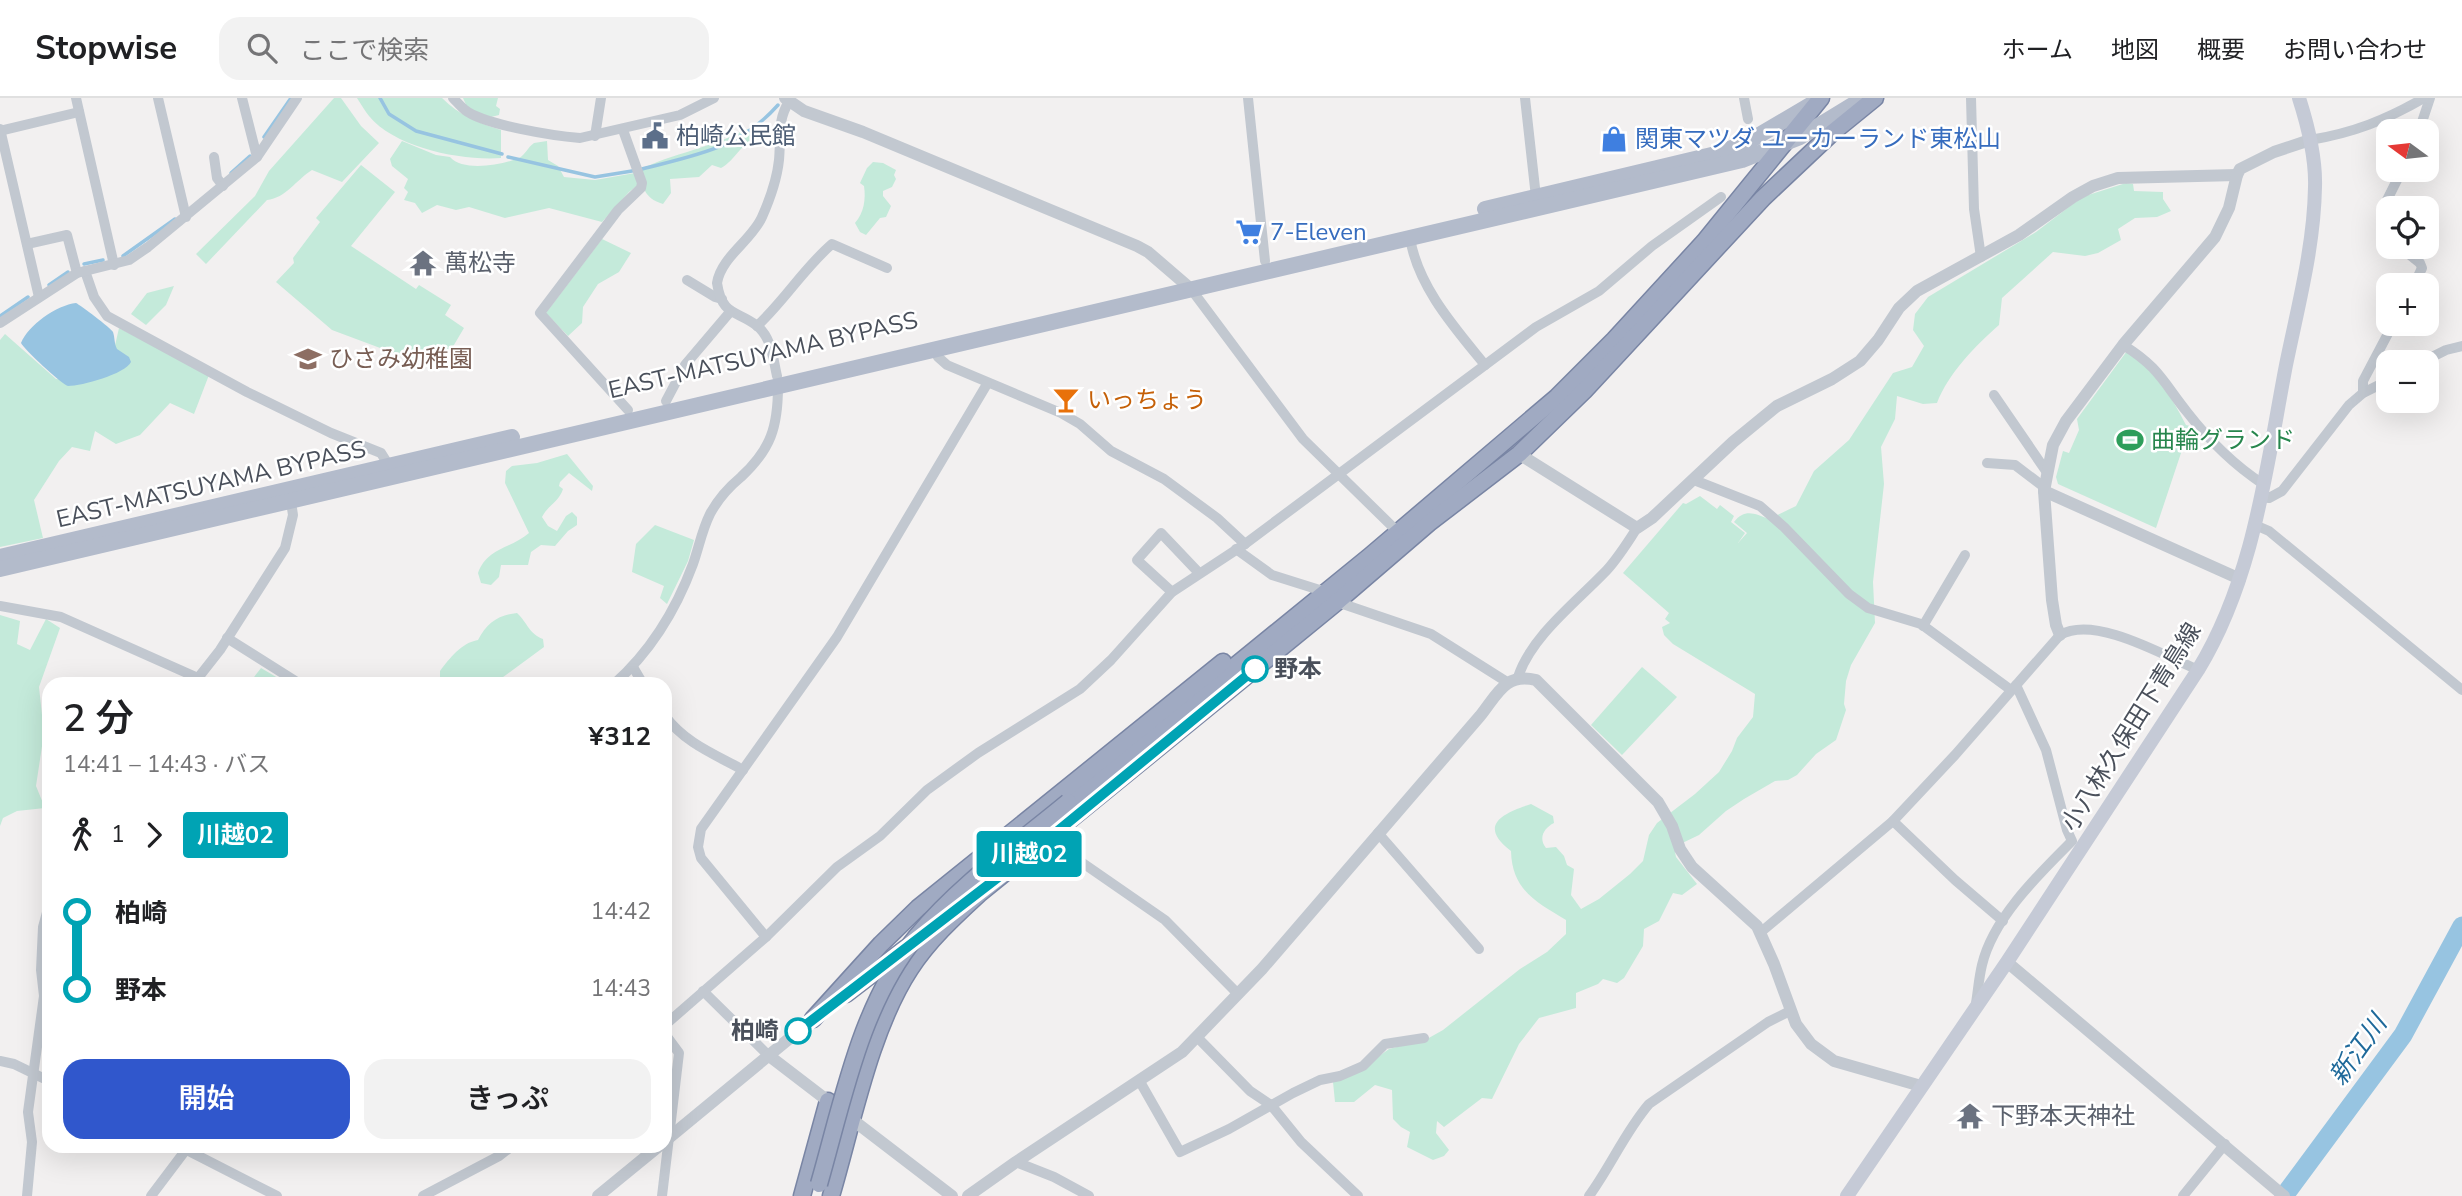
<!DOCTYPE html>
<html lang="ja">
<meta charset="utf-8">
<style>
body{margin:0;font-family:"Nunito Sans","Noto Sans JP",sans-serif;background:#f2f2f2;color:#202124;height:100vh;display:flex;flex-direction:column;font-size:26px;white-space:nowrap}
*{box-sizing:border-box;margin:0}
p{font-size:23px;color:#757577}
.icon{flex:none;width:38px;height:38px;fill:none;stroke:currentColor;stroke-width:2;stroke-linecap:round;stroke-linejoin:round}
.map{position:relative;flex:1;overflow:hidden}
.details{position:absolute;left:42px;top:579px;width:630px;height:476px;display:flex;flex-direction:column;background:#fff;border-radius:21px;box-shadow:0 7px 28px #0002}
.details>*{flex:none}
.badge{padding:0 14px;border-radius:5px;font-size:24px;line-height:46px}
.needle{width:46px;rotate:285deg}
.buttons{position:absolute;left:2376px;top:21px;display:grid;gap:14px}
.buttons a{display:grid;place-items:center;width:63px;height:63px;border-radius:14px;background:#fff;box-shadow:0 7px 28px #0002;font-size:35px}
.map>.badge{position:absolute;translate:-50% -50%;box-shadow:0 0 0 4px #fff}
.legs{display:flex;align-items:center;gap:10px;height:77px;padding:0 21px;font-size:23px}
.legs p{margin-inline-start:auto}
.head{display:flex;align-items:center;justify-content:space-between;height:119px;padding:0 21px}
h1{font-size:38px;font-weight:600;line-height:52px}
.action{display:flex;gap:14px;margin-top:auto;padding:14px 21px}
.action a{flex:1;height:80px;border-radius:21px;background:#3057cc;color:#fff;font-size:28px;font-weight:600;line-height:80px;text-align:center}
.action a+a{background:#f2f2f2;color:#202124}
ul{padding:0 21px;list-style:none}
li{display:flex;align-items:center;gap:24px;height:77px;font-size:26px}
li i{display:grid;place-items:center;width:10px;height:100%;margin:0 9px;background:currentColor}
li i::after{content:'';width:18px;height:18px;margin:-9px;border:5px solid;border-radius:50%;background:#fff}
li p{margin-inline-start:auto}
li:first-child i{background:linear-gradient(#0000 50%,currentColor 0)}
li:last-child i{background:linear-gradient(currentColor 50%,#0000 0)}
header{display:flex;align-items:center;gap:42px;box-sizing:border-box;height:98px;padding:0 35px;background:#fff;border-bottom:2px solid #e0e0e0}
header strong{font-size:33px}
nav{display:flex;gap:38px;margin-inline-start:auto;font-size:24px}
.search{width:490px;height:63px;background:#f2f2f2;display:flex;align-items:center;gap:18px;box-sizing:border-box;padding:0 24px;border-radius:21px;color:#757577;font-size:26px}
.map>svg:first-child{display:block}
</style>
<header>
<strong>Stopwise</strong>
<div class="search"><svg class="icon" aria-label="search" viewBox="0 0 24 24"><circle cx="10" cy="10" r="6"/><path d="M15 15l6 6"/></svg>ここで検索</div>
<nav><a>ホーム</a><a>地図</a><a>概要</a><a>お問い合わせ</a></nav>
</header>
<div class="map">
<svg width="2462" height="1098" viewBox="0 0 2462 1098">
<rect width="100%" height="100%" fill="#f2f0f0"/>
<g fill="#c4eada">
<path d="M 334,0 L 341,0 L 361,28 L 379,45 L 342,84 L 312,72 C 296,82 286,100 267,102 L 206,166 L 196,156 L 255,98 L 269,73 Z"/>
<path d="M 357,0 L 442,0 C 459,17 478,25 501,32 L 501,60 C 462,63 395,50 369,18 C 365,13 361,6 357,0 Z"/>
<path d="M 463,0 L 498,0 L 496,8 L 500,11 L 499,17 L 491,19 L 468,11 Z"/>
<path d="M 746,31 L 754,33 L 757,37 L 756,42 C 738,47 736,62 721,70 L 712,67 L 699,79 L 670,81 L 671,95 L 663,106 C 644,100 643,90 639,72 C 673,55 712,50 746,31 Z"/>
<path d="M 402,43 L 436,57 L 450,59 C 463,74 502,67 519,60 C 525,57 528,49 534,45 L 547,43 L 548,62 L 558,68 L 564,79 L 595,82 L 635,75 L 638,87 L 629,94 L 602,124 L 549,110 L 505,120 L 469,109 L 456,112 L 437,107 L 422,115 L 415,105 L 404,102 L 408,94 L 404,90 L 408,81 L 392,68 L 390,61 Z"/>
<path d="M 873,64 L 883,65 L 896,72 L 894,77 L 896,81 L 892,89 L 883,93 L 883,98 L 891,108 L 886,119 L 880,120 L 866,137 L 860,134 L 855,125 C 864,115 866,101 864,88 L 860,85 L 867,70 Z"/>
<path d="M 361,67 L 395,94 L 351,148 L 416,191 L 419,187 L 451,207 L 445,217 L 464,230 L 439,272 L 332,232 L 276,184 L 294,165 L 293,160 L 320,124 L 316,120 Z"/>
<path d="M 2126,85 L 2133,86 L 2134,93 L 2163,94 L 2163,101 L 2171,113 L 2157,119 L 2135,120 L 2118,131 L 2121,142 L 2098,155 L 2085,158 L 2053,154 L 2002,200 L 1999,227 C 1975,248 1948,276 1937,305 L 1923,306 L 1897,298 L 1895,321 L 1881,349 L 1884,386 L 1873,484 L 1875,525 L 1851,567 L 1846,583 L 1844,606 L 1846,612 L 1836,642 L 1816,656 L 1797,677 L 1788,682 L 1775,683 L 1744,701 L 1726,713 L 1699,737 L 1674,749 L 1676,759 L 1697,786 L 1682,797 L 1673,795 L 1659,823 L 1644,831 L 1643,848 L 1624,880 L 1617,885 L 1603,881 L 1598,886 L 1576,895 L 1576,910 L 1539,920 L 1519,946 L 1492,1001 L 1482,1000 L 1444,1029 L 1437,1023 L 1436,1035 L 1449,1052 L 1444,1058 L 1433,1062 L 1407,1049 L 1410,1034 L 1401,1029 L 1393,1021 L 1392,992 L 1375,987 L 1354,1004 L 1335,1004 L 1333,984 L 1354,976 L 1389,951 L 1427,941 L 1443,932 L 1520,871 L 1547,854 L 1566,836 L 1566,822 C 1536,804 1512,792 1511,753 C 1477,727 1503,715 1531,706 L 1553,718 L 1554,725 C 1544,730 1538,740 1546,750 L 1556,749 L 1564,758 L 1567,767 L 1574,771 L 1571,797 L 1581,811 L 1599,801 L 1630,776 L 1643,763 L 1649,737 L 1657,725 L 1695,696 L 1719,674 L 1732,653 L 1737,640 L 1753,619 L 1755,596 L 1673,546 L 1664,537 L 1662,529 L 1670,525 L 1665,521 L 1669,515 L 1623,475 L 1683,405 L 1686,406 L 1700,398 L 1717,411 L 1720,407 L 1734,418 L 1731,424 L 1745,435 L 1738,445 L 1747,435 L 1734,424 C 1745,410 1755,416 1769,421 L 1796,408 L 1814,373 L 1849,342 L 1893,275 L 1912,269 L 1924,248 L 1913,232 L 1915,216 L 1928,199 L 2036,134 L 2082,99 Z"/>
<path d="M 602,141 L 631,155 L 619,174 L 598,186 L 583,209 L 582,225 L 568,238 L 546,215 Z"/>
<path d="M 174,188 L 166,207 L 146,227 L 131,216 L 147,195 Z"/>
<path d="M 119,230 L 209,277 L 194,316 L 170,305 L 140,337 L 116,346 L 95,333 L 90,353 L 72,349 L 59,363 L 34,402 L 43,440 L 0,449 L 0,242 L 5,236 L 56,281 L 86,283 L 111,265 Z"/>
<path d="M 2127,253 C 2154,273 2171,297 2186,327 L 2190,328 L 2156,430 L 2058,386 L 2056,379 L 2063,353 L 2069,355 L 2079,332 L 2077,321 Z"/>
<path d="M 567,356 L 593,388 L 592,393 L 569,375 L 560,384 L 559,388 L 563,391 C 559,404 548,407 542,419 L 548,428 L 557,433 L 566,418 L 572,414 L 577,419 L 577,427 L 568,433 L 555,448 L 541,447 L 531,454 L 528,467 L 501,467 L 499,479 L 491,487 L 481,485 L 478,475 C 487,450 512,450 529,435 L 505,385 L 506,373 L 512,368 L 537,365 Z"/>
<path d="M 655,427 L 694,442 L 688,463 L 667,506 L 660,500 L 664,488 L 632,474 L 636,446 Z"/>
<path d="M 517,515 C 527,524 529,536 543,541 L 544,549 L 499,582 L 502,586 L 432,586 L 440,584 L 440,573 C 450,560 461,545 478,542 C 487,525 498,517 517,515 Z"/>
<path d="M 0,517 L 20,523 L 17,546 L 30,552 L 46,521 L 60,530 L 39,589 L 44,635 L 36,688 L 45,710 L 17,713 L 3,720 L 0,728 Z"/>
<path d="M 1642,569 L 1677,599 L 1622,657 L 1591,627 Z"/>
<path d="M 261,570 L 288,586 L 256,586 L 251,583 Z"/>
</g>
<path fill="#97c4e1" d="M 76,205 C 80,207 111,230 113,234 C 115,240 114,245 117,251 L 129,259 L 131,264 C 125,276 82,288 68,288 C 61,286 24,251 21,245 C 28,227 57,207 76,205 Z"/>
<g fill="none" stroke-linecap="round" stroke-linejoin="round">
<g stroke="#97c4e1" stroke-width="3.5">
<path d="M 380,0 L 389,16 L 416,33 L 502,56"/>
<path d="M 264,39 L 291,0"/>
<path d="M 508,59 L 595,79 L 632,73"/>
<path d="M 642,71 C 696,57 739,51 778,7"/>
<path d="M 231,75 L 250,58"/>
<path d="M 123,158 L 175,121"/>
<path d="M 84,166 L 103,162"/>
<path d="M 49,187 L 68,174"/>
<path d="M 0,218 L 28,199"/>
</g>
<path stroke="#97c4e1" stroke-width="19" d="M 2284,1098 L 2403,937 L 2462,828"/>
<g stroke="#7985a4" stroke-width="19">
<g id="trunk">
<path d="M 1068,704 L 1370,458 L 1557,299 L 1614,242 L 1704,144 L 1821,0"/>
<path d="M 846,896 L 906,850"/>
<path d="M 813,921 L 881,846 L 918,810 L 1223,564"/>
<path d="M 802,1098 L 828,1003"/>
<path d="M 831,1098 C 852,1027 870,932 910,871 C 929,842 954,819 979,796 L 1337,504 L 1429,425 L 1519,356 L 1584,293 L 1763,100 L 1832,35 L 1875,0"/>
</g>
</g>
<g stroke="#c2c8d0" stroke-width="10">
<path d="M 76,0 L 114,167"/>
<path d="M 158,0 L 186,119"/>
<path d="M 242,0 L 257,59"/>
<path d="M 453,0 C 457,4 461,9 465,12 C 484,27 555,38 580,40 L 680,17 L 714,0"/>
<path d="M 1248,0 L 1265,163"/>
<path d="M 1525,0 L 1536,99"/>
<path d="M 1744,0 L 1748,21"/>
<path d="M 1971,0 L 1974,111 L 1981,159"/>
<path d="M 0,31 L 39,199"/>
<path d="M 623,32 L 642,85 L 641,90 L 618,112 L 540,215 L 628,312"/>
<path d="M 0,33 L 79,14"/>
<path d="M 2419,33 L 2430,0"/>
<path d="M 595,38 L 601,0"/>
<path d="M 2310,42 C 2353,35 2386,22 2424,0"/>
<path d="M 214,59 L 217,80 L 223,88"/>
<path d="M 2389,136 L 2385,130 L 2381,114 L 2402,72"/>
<path d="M 1410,140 C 1418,189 1455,230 1485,267"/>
<path d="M 27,146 L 67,137 L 77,175"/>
<path d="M 2400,149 L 2420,165 L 2422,170 L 2414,187"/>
<path d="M 85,173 L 94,199 L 107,218 L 247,294 L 331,335 L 381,355 L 391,371"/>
<path d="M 687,182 L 715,199 L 722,201"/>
<path d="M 1191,191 L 1303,341 L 1401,437"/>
<path d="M 0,225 L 77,175 L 129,162 L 148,149 L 257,59 L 297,0"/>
<path d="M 757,228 C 785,202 804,170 832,146 L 887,170"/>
<path d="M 2123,247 C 2159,269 2163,284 2187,314 C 2208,341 2234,367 2263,386"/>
<path d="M 934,251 L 938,259 L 947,267 L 1061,315 L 1080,326 L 1111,353 L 1164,381 L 1217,420 L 1245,446"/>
<path d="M 2422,264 L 2446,252 L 2462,248"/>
<path d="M 777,278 C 773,261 772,239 756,227 C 736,212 722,218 717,185 C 721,159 752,142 762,119 C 770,101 777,81 779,62 C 781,42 777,21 789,4"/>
<path d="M 2363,295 L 2363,283 L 2393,226"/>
<path d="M 1994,297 L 2046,373"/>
<path d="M 666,303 L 685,267 L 730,214"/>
<path d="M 1987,365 L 2015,367 L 2044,389"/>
<path d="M 1694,382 L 1760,408 L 1784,429 L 1849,496 L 1868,510 L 1921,526 L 2011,592"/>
<path d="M 2260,399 L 2269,400 L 2282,393 L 2349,307 L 2363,295 L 2389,282"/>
<path d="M 2255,427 L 2269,433 L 2462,592"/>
<path d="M 1236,451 L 1272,477 L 1326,494"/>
<path d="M 1172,494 L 1137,462 L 1161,435 L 1199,475"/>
<path d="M 1337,504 L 1431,536 L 1507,584"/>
<path d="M 0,508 L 61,519 L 198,580 L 220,552 L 285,450 L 293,417 L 291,404"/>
<path d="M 1923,528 L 1965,457"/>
<path d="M 227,540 L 300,586"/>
<path d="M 633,569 L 643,586"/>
<path d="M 1518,579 C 1531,539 1575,505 1604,475 C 1617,462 1627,445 1637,430"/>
<path d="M 614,586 C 650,554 676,512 693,466 C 699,449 702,432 710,416 C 718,401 729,389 741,379 C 771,351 778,329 778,288"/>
<path d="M 665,618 C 685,645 714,656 743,672"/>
<path d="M 1893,723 L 1955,782 L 2003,823"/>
<path d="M 1378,735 L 1479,851"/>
<path d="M 1048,741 L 1165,822 L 1237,895"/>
<path d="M 1761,834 L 1893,723 L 1955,657 L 2060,537 C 2095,517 2163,557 2198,572"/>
<path d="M 766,839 L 701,760 L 698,749 L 701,731 L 837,539 L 987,286"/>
<path d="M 703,893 L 768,957"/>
<path d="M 1976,905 C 1978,893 1979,879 1982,867 C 1993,820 2039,776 2072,743 L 2067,732 L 2046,652 L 2016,587"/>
<path d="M 665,927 L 766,839 L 837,769 L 880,738 L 927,692 L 978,655 L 1080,591 L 1111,562 L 1172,494 L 1245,446 L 1536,229 L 1599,193 L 1652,148 L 1721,99"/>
<path d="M 1197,939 L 1250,993 L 1271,1007 L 1301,1044 L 1358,1098"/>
<path d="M 0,963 L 14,966 L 49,983"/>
<path d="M 1139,982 L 1180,1054 L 1229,1031 L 1293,995 L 1320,982 L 1340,978 L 1363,968 L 1385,946 L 1424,940"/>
<path d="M 179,1048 L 277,1098"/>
<path d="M 1016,1064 L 1054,1079 L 1089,1098"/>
<path d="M 27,1098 L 32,1044 L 28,1014 L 44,898 L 41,872 L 43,829 L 49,807"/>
<path d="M 151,1098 L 188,1049"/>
<path d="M 423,1098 L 499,1058 L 512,1048"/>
<path d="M 662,1098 L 679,955 L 665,936"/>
<path d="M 1589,1098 C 1611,1068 1625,1034 1649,1006 L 1768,924 L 1790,913"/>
<path d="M 2183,1098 L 2225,1046"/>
</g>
<g stroke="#c2c8d0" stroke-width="12">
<path d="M 785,0 L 804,13 L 863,34 L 1137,148 L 1148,154 L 1191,191"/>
<path d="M 1519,356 L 1637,430 L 1652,420 L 1733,344 L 1777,308 L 1832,281 L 1860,263 L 1878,242 L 1899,210 L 1917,193 L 2019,137 L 2073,99 L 2093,88 L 2118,80 L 2237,77"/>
<path d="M 2044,393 L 2240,481"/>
<path d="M 2060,537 L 2056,527 L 2052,502 L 2044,393 L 2053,347 L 2066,323 L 2123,247 L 2215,139 L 2229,110 L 2237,77 L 2240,71 L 2274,54 L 2310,42"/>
<path d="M 2007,864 L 2284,1098"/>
<path d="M 768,957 L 952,1098"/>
<path d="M 665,1043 L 813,921"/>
<path d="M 598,1098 L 659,1048"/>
<path d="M 968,1098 L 1016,1064 L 1182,954 L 1262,871 L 1480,618 C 1497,597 1505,574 1536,582 L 1658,704 L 1672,728 L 1680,751 L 1692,769 L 1757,828 L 1774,866 L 1796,926 L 1811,946 L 1834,963 L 1921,988"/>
</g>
<path stroke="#c5cad6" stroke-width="14" d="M 1847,1098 L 2007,864 L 2198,572 C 2254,480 2266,371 2286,267 C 2298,208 2314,149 2315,89 C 2316,59 2308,28 2299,0"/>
<g stroke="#b3bbcb" stroke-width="16">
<path d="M 1485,111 L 1720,55 L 1751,42 L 1817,3"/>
<path d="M 0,459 L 512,339"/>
<path d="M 0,471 L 1742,62 L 1800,39 L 1864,0"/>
</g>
<use href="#trunk" stroke="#a0aac2" stroke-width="16"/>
<g stroke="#7985a4" stroke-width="19" stroke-linecap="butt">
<path id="trunk-bridge" d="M 819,1086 C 843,1003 860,908 916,839 C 959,787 1016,747 1068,704"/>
</g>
<use href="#trunk-bridge" stroke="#a0aac2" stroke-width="16"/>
</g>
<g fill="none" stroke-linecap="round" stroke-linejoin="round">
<g stroke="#fff" stroke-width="16">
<path id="line-1" d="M 798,933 L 1048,741 L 1255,571"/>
</g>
<use href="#line-1" stroke="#00a3b4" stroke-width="10"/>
</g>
<defs>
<g id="civic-bare" transform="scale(2.1)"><path d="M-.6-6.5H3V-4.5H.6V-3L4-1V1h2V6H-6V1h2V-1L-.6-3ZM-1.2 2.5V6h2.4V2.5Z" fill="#5c6f8a" stroke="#fff" stroke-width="2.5" paint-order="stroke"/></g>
<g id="shop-bare" transform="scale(2.1)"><path d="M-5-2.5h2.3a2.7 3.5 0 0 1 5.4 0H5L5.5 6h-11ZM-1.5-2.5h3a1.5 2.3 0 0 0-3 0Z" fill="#3f7fe0" stroke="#fff" stroke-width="2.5" paint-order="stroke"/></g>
<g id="supermarket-bare" transform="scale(2.1)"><path d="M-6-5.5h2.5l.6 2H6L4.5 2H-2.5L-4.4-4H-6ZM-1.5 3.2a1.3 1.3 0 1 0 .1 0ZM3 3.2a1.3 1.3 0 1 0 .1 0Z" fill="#3f7fe0" stroke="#fff" stroke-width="2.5" paint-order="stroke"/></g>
<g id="temple-bare" transform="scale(2.1)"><path d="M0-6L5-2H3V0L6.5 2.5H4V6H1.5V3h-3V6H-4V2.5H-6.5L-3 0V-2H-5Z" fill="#6b7280" stroke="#fff" stroke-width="2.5" paint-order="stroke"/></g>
<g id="school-bare" transform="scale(2.1)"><path d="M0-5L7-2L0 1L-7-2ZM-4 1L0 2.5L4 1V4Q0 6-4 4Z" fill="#8d6e63" stroke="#fff" stroke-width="2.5" paint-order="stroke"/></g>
<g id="bar-bare" transform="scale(2.1)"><path d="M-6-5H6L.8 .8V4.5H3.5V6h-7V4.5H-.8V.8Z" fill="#e8710a" stroke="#fff" stroke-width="2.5" paint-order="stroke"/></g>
<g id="stadium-bare" transform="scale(2.1)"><path d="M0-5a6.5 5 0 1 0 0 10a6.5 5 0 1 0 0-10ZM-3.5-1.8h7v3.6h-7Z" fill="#2e9e5b" stroke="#fff" stroke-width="2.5" paint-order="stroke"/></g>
</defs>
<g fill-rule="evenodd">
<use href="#civic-bare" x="655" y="38"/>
<use href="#shop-bare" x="1614" y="41"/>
<use href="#supermarket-bare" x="1249" y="134"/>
<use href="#temple-bare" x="423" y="165"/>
<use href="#school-bare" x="308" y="261"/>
<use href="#bar-bare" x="1066" y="302"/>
<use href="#stadium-bare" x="2130" y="342"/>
<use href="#temple-bare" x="1970" y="1018"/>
</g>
<g fill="#fff" stroke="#00a3b4" stroke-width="3.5">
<circle cx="1255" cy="571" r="12"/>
<circle cx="798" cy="933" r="12"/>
</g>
<g text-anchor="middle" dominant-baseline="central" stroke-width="5" stroke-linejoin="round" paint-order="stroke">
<g font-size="24" fill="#4e5e75" stroke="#fff" text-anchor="start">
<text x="676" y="38">柏崎公民館</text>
</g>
<g font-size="24" fill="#366cbe" stroke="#fff" text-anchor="start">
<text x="1635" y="41">関東マツダ ユーカーランド東松山</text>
<text x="1270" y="134">7-Eleven</text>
</g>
<g font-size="24" fill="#5b616d" stroke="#fff" text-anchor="start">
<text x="444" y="165">萬松寺</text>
<text x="1991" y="1018">下野本天神社</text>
</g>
<g font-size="24" fill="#4a505b" stroke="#fff">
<text transform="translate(763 257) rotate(-13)">EAST-MATSUYAMA BYPASS</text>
<text transform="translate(211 386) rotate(-13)">EAST-MATSUYAMA BYPASS</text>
<text transform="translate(2131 629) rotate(-58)">小八林久保田下青鳥線</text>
</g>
<g font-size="24" fill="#785e54" stroke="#fff" text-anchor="start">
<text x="329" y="261">ひさみ幼稚園</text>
</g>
<g font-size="24" fill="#c56008" stroke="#fff" text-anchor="start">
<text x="1087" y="302">いっちょう</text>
</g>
<g font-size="24" fill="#27864d" stroke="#fff" text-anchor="start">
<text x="2151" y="342">曲輪グランド</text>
</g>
<g font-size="24" font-weight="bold" fill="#4a505b" stroke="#fff" text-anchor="start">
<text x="1274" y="571">野本</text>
<text x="779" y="933" text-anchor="end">柏崎</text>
</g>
<g font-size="26" font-style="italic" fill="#1e699a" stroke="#fff">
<text transform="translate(2358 952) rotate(-55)">新江川</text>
</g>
</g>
</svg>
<div class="buttons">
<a><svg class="needle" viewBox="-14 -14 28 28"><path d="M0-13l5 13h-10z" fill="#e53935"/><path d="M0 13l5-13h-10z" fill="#757577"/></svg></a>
<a><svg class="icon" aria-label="locate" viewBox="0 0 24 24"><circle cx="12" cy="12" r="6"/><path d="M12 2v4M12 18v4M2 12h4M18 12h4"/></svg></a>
<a>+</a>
<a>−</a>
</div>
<b class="badge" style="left:1029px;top:756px;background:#00a3b4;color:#fff">川越02</b>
<section class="details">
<div class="head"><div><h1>2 分</h1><p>14:41 – 14:43 · バス</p></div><b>¥312</b></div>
<div class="legs"><svg class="icon" aria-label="walk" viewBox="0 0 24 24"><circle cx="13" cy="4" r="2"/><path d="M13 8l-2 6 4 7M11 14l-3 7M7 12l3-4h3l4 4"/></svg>1<svg class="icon" aria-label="forward" viewBox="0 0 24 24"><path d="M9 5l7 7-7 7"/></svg><b class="badge" style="background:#00a3b4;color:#fff">川越02</b></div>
<ul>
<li><i style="color:#00a3b4"></i><b>柏崎</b><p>14:42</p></li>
<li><i style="color:#00a3b4"></i><b>野本</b><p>14:43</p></li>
</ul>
<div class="action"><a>開始</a><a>きっぷ</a></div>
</section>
</div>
